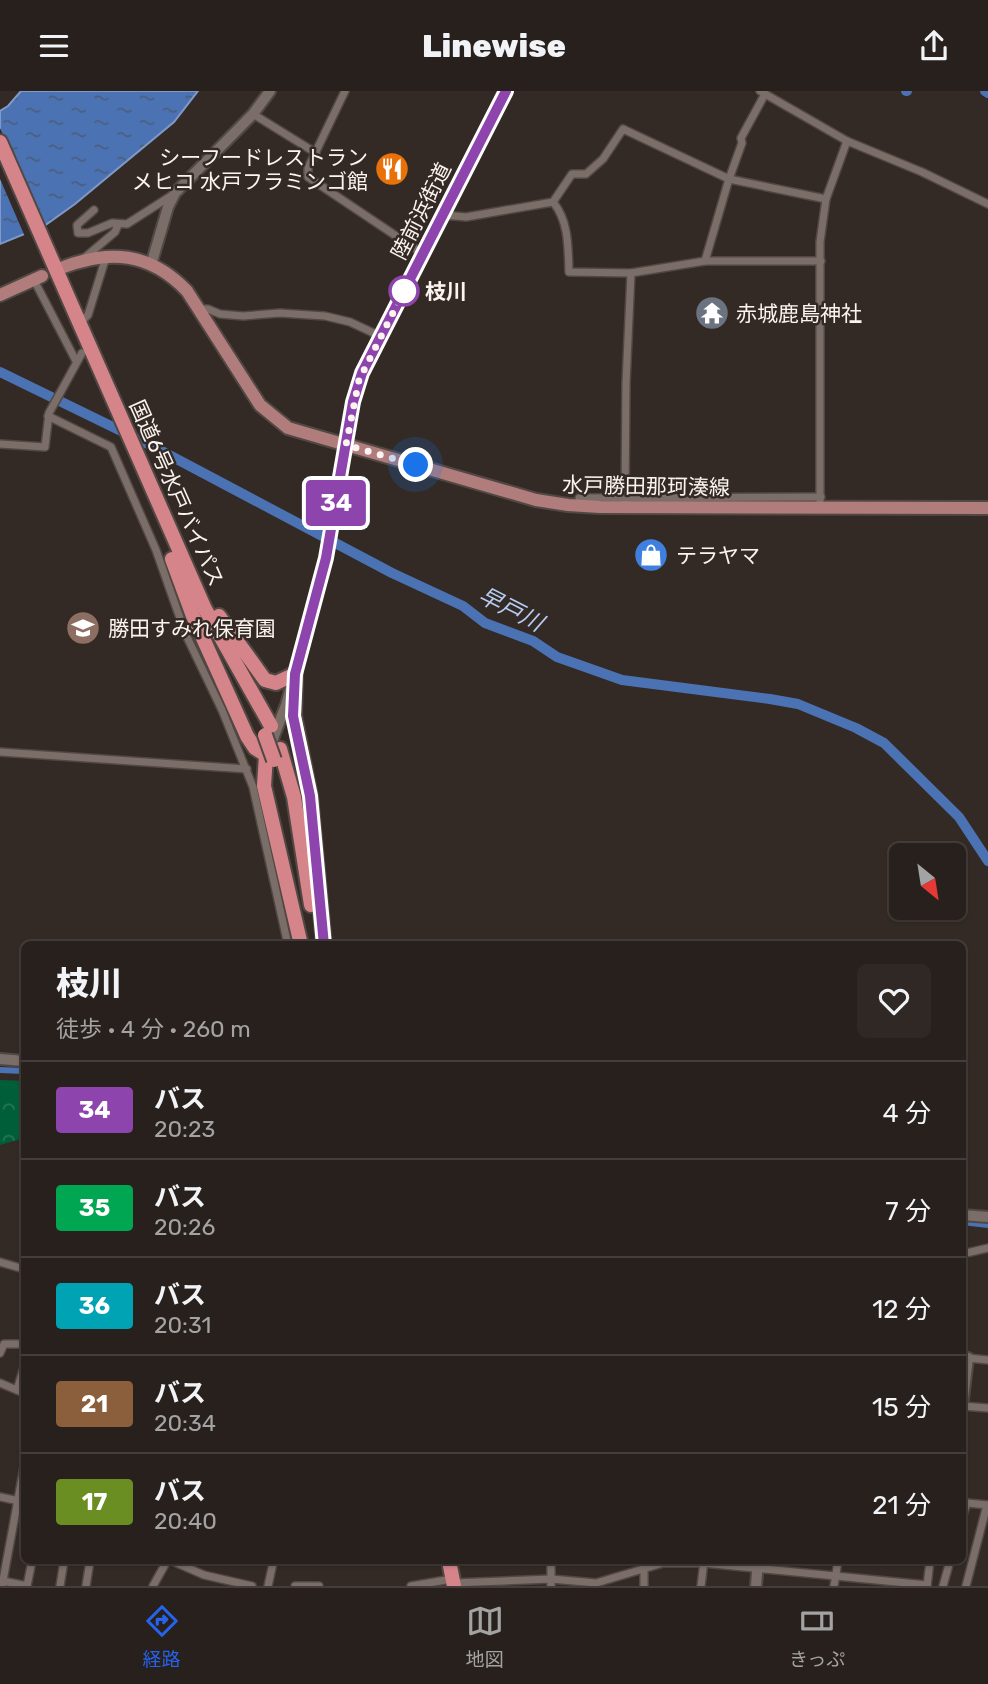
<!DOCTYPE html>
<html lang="ja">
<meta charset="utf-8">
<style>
body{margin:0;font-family:Rubik,"Noto Sans JP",sans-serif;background:#2f2825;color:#f1f3f6;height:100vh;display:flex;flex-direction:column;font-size:26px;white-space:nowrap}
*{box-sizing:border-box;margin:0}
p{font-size:23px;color:#a4a3a3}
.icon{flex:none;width:38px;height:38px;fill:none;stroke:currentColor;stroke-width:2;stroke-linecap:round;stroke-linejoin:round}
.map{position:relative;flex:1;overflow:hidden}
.details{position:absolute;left:21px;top:850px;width:945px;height:623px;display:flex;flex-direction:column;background:#27201c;border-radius:10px;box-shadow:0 2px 5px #0004,0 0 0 2px #433e3b}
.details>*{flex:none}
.badge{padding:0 14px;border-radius:5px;font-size:24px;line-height:46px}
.needle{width:46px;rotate:150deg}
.buttons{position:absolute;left:889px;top:752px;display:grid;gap:14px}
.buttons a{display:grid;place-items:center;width:77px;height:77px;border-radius:10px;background:#27201c;box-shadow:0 2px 5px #0004,0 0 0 2px #433e3b;font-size:35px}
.you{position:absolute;width:35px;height:35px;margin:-18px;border:5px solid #fff;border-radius:50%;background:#1a73e8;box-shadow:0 0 0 10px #1a73e833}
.map>.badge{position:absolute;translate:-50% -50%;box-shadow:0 0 0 4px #fff}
.round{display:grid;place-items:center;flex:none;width:74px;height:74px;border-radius:10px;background:#2f2825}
.overview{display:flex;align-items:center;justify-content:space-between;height:119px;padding:0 35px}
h1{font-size:33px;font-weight:800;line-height:52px}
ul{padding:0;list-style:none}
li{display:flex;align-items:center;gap:21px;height:98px;padding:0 35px;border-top:2px solid #433e3b}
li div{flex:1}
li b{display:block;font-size:26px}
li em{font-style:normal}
li .badge{min-width:77px;font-weight:700;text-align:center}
header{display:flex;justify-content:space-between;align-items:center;height:91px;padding:0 35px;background:#27201c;font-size:32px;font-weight:800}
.dock{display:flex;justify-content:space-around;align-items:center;height:98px;border-top:2px solid #433e3b;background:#27201c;font-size:19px;color:#a4a3a3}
.dock a{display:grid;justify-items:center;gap:4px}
.dock .current{color:#2563eb}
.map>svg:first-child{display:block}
</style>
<header><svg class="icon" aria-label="menu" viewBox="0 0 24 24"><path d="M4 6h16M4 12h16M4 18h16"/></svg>Linewise<svg class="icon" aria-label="share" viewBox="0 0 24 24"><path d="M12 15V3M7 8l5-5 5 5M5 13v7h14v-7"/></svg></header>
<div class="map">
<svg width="988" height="1495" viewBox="0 0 988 1495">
<defs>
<pattern id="forest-crowns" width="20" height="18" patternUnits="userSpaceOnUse" patternTransform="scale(1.75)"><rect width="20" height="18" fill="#005f39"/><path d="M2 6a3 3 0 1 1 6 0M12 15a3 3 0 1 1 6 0" fill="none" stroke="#267656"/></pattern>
<pattern id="water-ripples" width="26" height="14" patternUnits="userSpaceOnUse" patternTransform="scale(1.75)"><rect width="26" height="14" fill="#4b73b4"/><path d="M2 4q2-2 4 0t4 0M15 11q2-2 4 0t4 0" fill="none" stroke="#4b5e7e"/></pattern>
</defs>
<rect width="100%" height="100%" fill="#342a25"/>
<path fill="url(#forest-crowns)" d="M 0,989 L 24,990 L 24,1047 L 0,1054 Z"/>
<path fill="url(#water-ripples)" stroke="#8099c6" stroke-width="2" d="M 21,0 L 198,0 L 174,31 L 75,113 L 44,135 L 0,153 L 0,20 L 8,15 Z"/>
<path fill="#342a25" d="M 0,37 L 44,139 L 26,148 L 0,88 Z"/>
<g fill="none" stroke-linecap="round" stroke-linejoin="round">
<g stroke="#4b73b4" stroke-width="6">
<path d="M 0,979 L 24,980"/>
<path d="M 962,1131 L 988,1134"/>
</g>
<g stroke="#4b73b4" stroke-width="10">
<path d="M 906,0 L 907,0"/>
<path d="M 985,0 L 988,2"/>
<path d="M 0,281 L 154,356 L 392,482 L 463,515 L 485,532 L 533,550 L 557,566 L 622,589 L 770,608 L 798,613 L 856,637 L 884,652 L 959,726 L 988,770"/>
</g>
<g stroke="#514844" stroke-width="10">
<g id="street">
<path d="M 345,0 L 308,77 L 308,86 L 423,163"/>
<path d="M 760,0 L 847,50 L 922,81 L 988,113"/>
<path d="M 253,23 L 316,62"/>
<path d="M 553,111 C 569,130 568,157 569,181 L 631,182 L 705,170 L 821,170"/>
<path d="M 94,119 L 77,134 L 78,142 L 88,142 L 112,132 L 127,133 L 174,103"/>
<path d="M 443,124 L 466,126 L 553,111 L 572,83 L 586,83 L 603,68 L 623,38 L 729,88 L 826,108"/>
<path d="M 83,168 L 115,141 L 118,134"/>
<path d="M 705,170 L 729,88 L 742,52 L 741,47 L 765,3"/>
<path d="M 34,189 L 76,270"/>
<path d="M 199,218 L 208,218 L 220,223 L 243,225 L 280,222 L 325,225 L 350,231 L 380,245"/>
<path d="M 79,233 L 88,224 L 106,166"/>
<path d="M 48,325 L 111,356 L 156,459 L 186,544 L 222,619 L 253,696 L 288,854"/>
<path d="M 0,353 L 45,356 L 49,322 L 82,262"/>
<path d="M 579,407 L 821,406"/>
<path d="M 625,408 L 626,292 L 631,182"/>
<path d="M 820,417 L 820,151 L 826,108 L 847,50"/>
<path d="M 0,661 L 247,678"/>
<path d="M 962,1163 L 988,1157"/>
<path d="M 0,1171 L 24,1178"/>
<path d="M 0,1262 L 4,1253 L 24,1253"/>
<path d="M 968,1267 L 988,1269"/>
<path d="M 0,1292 L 24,1302"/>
<path d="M 17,1299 L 24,1276"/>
<path d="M 962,1315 L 988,1317"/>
<path d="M 0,1406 L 24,1411"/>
<path d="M 962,1415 L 967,1412 L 988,1414"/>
<path d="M 962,1427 L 967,1412"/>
<path d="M 172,1470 L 204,1484 L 252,1495"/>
<path d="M 551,1470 L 551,1495"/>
<path d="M 3,1490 L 27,1495 L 32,1470"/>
<path d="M 453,1492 L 551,1488 L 596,1492 L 663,1472 L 703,1472 L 927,1494"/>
<path d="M 2,1495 L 24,1376"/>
<path d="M 60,1495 L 64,1470"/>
<path d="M 86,1495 L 90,1470"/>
<path d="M 153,1495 L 167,1470"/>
<path d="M 268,1495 L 273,1472"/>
<path d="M 295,1495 L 319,1495"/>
<path d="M 411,1495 L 452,1488"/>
<path d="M 644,1495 L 644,1470"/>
<path d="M 701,1495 L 704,1470"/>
<path d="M 834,1495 L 838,1470"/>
<path d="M 927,1495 L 930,1470"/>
<path d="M 943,1495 L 950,1470"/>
<path d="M 966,1495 L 987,1414"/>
</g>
</g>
<g stroke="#514844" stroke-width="14">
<g id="secondary">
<path d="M 151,174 L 168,116 L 175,102 L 253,23 L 270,0"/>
<path d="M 269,658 L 286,614 L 316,506 L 326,464 L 353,311 L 359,289 L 506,0"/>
<path d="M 0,968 L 24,970"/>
<path d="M 962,1124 L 988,1126"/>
<path d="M 962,1266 L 968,1267 L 962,1316"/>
<path d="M 756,1495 L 758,1470"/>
</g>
</g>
<g stroke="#514844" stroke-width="16">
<g id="primary">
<path d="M 61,177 C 109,158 150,161 187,200 L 260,314 L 288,337 L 536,409 L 568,414 L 600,416 L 988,417"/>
<path d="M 0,204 L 42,185"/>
</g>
</g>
<g stroke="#514844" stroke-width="18">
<g id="highway">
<path d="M 0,51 L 205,518 L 271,635"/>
<path d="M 172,468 L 193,525 L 247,645 L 255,657 L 266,664 L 264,695 L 301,854"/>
<path d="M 219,525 L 265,589 L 276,592 L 295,583"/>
<path d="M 295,583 L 294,625 L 310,705 L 324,854"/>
<path d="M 280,658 L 294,706 L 311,814"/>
<path d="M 449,1470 L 454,1495"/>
</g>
</g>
<use href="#street" stroke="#7b6e68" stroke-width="7"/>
<use href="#secondary" stroke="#7b6e68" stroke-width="10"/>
<use href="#primary" stroke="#b17c7c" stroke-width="12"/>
<use href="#highway" stroke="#d5858a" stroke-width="14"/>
<g stroke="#514844" stroke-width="18" stroke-linecap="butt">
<path id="highway-bridge" d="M 265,644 L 274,669"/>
</g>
<use href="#highway-bridge" stroke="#d5858a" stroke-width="14"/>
</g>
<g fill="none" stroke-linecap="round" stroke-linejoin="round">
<g stroke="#fff" stroke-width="16">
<path id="line" d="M 324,854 L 310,705 L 293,625 L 295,583 L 326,467 L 353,311 L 362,282 L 506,0"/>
</g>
<use href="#line" stroke="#8e44ad" stroke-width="10"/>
<path stroke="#faf3ef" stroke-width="7" stroke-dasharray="0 12.6" d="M 404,200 L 359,289 L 346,354 L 416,374"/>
</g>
<defs>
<g id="restaurant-disc" transform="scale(1.75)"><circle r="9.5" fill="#e8710a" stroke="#342a25"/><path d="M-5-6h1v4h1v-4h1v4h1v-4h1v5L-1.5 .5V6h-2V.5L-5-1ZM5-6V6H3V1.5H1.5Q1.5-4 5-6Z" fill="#fff"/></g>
<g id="temple-disc" transform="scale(1.75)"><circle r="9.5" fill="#6b7280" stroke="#342a25"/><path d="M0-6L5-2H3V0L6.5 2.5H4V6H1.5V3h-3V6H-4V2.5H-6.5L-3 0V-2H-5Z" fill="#fff"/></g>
<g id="shop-disc" transform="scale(1.75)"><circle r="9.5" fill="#3f7fe0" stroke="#342a25"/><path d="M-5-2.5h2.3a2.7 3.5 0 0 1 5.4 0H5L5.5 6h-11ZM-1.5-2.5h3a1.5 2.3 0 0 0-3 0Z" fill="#fff"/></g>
<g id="school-disc" transform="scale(1.75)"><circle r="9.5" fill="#8d6e63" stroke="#342a25"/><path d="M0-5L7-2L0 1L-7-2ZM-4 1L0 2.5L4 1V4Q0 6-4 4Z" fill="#fff"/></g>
</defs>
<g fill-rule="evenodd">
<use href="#restaurant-disc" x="392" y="78"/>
<use href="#temple-disc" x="712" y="222"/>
<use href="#shop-disc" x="651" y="464"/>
<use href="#school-disc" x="83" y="537"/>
</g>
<circle fill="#fff" stroke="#8e44ad" stroke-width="3.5" cx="404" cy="200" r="14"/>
<g text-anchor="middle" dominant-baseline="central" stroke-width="5" stroke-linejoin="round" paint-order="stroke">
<g font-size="21" fill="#faf3ef" stroke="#342a25" text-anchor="start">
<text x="368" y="66" text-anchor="end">シーフードレストラン<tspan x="368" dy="24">メヒコ 水戸フラミンゴ館</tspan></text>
<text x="736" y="222">赤城鹿島神社</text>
<text x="676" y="464">テラヤマ</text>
<text x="108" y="537">勝田すみれ保育園</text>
</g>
<g font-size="21" fill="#faf3ef" stroke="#342a25">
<text transform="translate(421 120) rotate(-63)">陸前浜街道</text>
<text transform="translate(646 395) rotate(1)">水戸勝田那珂湊線</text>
<text transform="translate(177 402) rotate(66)">国道6号水戸バイパス</text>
</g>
<g font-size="21" font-weight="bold" fill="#faf3ef" stroke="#342a25" text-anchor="start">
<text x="425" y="200">枝川</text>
</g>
<g font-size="23" font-style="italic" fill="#b6cdf1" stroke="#342a25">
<text transform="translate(511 518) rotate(27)">早戸川</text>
</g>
</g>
</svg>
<div class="buttons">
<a><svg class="needle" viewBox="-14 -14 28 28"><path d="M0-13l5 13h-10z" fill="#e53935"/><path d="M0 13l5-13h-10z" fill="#a4a3a3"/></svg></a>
</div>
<div class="you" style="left:416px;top:374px"></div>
<b class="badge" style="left:336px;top:412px;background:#8e44ad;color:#fff">34</b>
<section class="details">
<div class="overview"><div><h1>枝川</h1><p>徒歩 · 4 分 · 260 m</p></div><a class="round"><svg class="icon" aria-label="heart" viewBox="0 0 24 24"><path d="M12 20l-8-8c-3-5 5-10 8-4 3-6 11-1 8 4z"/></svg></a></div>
<ul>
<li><span class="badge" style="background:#8e44ad;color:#fff">34</span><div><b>バス</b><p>20:23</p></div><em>4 分</em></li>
<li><span class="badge" style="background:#00a651;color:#fff">35</span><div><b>バス</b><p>20:26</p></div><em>7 分</em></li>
<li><span class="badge" style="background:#00a3b4;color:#fff">36</span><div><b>バス</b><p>20:31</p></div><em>12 分</em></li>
<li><span class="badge" style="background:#8b5e3c;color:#fff">21</span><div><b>バス</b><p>20:34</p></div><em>15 分</em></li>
<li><span class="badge" style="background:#6b8e23;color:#fff">17</span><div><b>バス</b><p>20:40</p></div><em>21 分</em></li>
</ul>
</section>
</div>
<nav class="dock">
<a class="current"><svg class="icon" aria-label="directions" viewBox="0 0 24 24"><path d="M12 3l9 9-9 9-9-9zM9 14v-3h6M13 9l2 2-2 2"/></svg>経路</a>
<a><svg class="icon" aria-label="map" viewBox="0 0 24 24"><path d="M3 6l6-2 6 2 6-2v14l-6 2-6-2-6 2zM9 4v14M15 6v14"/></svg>地図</a>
<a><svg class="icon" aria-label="tickets" viewBox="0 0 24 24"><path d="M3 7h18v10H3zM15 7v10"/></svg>きっぷ</a>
</nav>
